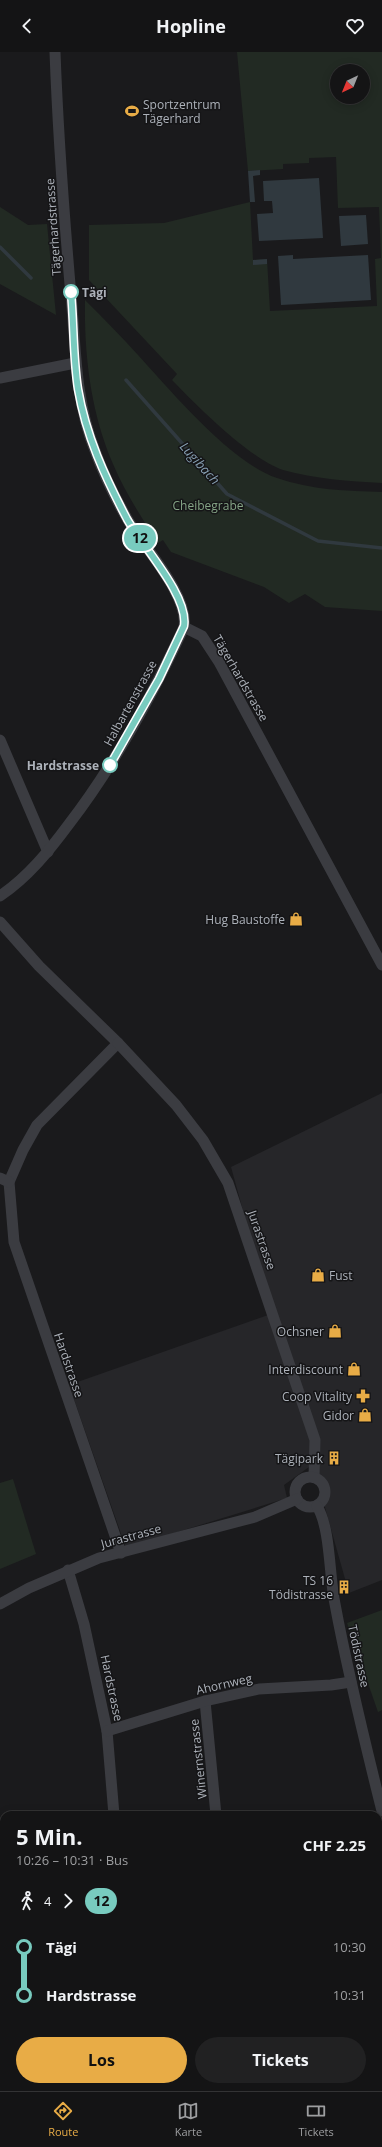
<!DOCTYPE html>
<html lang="de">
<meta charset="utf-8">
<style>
body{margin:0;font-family:"Open Sans",sans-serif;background:#212122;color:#f1f3f6;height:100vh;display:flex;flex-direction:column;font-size:15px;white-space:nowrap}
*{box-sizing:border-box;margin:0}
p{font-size:13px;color:#9d9ea0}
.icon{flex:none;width:22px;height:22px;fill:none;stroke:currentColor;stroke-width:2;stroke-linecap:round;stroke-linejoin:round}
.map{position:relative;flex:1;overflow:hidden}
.panel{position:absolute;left:0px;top:1759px;width:382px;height:280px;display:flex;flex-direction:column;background:#141415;border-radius:12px 12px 0 0;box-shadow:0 2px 10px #0003,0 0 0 1px #333334}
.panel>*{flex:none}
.badge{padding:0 8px;border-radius:13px;font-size:14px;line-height:26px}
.needle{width:26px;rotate:223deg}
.controls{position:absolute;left:330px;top:12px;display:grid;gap:8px}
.controls a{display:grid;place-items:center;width:40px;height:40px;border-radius:50%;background:#141415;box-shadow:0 2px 10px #0003,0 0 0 1px #333334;font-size:20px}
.map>.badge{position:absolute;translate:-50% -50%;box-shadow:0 0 0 2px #fff}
.legs{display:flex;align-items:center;gap:6px;height:44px;padding:0 16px;font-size:13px}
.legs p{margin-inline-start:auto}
.headline{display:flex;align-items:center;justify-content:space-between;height:68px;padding:0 16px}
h1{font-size:22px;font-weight:700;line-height:30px}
.cta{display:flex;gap:8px;margin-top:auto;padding:8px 16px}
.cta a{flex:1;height:46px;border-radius:24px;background:#e8ac46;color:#111;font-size:16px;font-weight:700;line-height:46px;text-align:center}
.cta a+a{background:#212122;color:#f1f3f6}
ul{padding:0 16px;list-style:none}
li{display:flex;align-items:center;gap:14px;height:48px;font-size:15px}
li i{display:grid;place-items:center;width:6px;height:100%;margin:0 5px;background:currentColor}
li i::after{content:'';width:10px;height:10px;margin:-5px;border:3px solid;border-radius:50%;background:#141415}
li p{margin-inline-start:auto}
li:first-child i{background:linear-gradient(#0000 50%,currentColor 0)}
li:last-child i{background:linear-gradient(currentColor 50%,#0000 0)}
header{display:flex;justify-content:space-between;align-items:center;height:52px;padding:0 16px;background:#141415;font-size:18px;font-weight:700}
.tab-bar{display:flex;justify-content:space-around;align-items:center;height:56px;border-top:1px solid #333334;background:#141415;font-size:11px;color:#9d9ea0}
.tab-bar a{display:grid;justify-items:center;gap:2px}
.tab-bar .on{color:#e8ac46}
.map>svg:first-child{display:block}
</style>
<header><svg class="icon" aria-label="back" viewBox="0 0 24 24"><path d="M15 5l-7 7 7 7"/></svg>Hopline<svg class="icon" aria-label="heart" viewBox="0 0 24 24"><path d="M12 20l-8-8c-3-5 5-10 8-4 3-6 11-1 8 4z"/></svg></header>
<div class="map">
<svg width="382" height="2039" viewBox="0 0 382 2039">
<rect width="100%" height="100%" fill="#1a1a1c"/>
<path fill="#262629" d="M 382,1041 L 382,1528 L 349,1541 L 310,1402 L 309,1415 L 284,1433 L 287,1446 L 126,1496 L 69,1333 L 268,1263 L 286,1314 L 231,1115 Z"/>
<g fill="#222a23" fill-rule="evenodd">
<path d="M 237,0 L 382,0 L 382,431 C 349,429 315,427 283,418 C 250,407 197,354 172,328 L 177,322 L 89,228 L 89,173 L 164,171 L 250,150 L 253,208 L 267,207 L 270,259 L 377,254 L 375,207 L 381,206 L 379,155 L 338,156 L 336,105 L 309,106 L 309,111 L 283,112 L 283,117 L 248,119 ZM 337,19 L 363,19 L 363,45 L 337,45 Z"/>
<path d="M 0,155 L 28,173 L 47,172 L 56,263 L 0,232 Z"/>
<path d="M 85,248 C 103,266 121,284 138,303 C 172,340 230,410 277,426 C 311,438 347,439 382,440 L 382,559 L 325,555 L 305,542 L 289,551 L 264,535 L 171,500 L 163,488 L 158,491 C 141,465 125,440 113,412 C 91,361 84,304 85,248 Z"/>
<path d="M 13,1427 L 36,1502 L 0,1517 L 0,1431 Z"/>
<path d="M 382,1558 L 382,1658 L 378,1660 L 347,1571 Z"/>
<path d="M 382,1850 L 382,2039 L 248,2039 L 248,2035 L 378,2035 L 378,1851 Z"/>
</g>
<g fill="#30393f">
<path d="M 260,118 L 260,123 L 253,124 L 255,150 L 250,150 L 248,119 Z"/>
<path d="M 319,126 L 323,186 L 259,189 L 257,162 L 273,161 L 272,149 L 264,149 L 263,129 Z"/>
<path d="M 366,163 L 368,192 L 341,194 L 339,164 Z"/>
<path d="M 293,203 L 293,207 L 368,203 L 371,248 L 281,253 L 278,204 Z"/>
<path d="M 267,207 L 267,212 L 253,213 L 253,208 Z"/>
</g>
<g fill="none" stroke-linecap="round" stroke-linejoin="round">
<g stroke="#30393f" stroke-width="3.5">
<path d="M 0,195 L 31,226"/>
<path d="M 126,328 L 227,442 L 318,489 L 382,496"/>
</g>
<g stroke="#3b3c41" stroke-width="11">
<path d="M 0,326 L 75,311"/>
<path d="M 184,575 L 202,584 L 219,610 L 382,913"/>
<path d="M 0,688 L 48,800"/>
<path d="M 0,844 C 28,825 49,799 69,772 C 116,711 152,644 184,575 C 189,544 145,496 129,470 C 115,446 103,421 94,396 C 75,347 76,296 71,244 C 64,163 58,82 55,0"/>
<path d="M 0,870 L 39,914 L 118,991 L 37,1073 L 23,1098 L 9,1130 L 14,1190 L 121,1501"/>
<path d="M 118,991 L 176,1053 L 203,1088 L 228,1131 L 315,1388 L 314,1425"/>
<path d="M 0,1126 L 9,1130"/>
<circle cx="310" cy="1440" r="15"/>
<path d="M 317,1454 C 331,1477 329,1525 335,1552 C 348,1622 365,1691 382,1759"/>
<path d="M 68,1518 L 84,1572 L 107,1679 L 114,1763"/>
<path d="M 0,1552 L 29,1536 L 99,1506 L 255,1465 L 297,1447"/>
<path d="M 205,1649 L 216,1763"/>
<path d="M 107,1679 L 205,1649 L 259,1637 L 331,1633 L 351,1630"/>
<path d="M 378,1847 L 382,1846"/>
<path d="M 0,1861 L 4,1884"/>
<path d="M 30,2035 L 31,2039"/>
<path d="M 237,2035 L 238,2039"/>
<path d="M 135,2039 L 135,2035"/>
</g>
</g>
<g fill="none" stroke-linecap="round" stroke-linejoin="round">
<g stroke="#fff" stroke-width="9">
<path id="line-1" d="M 71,240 C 74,273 73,305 78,337 C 86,384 105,425 127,467 C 142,494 189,544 184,574 L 159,627 L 110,713"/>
</g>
<use href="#line-1" stroke="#78cbbf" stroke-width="6"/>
</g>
<defs>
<g id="stadium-bare" transform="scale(1.08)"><path d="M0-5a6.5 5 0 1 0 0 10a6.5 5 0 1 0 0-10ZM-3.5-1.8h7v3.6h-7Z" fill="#e8ac46" stroke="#151517" stroke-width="2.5" paint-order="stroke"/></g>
<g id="shop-bare" transform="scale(1.08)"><path d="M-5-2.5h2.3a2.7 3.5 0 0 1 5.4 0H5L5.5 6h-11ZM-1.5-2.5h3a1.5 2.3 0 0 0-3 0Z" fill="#e8ac46" stroke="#151517" stroke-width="2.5" paint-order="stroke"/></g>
<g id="pharmacy-bare" transform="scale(1.08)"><path d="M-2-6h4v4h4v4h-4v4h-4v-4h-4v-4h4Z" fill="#e8ac46" stroke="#151517" stroke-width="2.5" paint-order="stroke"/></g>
<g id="building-bare" transform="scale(1.08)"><path d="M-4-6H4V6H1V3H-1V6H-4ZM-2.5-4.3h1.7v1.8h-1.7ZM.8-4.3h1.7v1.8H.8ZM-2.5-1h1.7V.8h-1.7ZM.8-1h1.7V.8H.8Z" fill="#e8ac46" stroke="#151517" stroke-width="2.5" paint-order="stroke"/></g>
</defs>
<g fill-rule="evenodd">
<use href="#stadium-bare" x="132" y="59"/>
<use href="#shop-bare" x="296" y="867"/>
<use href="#shop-bare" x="318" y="1223"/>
<use href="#shop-bare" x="335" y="1279"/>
<use href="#shop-bare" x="354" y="1317"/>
<use href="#pharmacy-bare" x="363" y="1344"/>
<use href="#shop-bare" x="365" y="1363"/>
<use href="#building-bare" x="334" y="1406"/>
<use href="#building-bare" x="344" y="1535"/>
</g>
<g fill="#fff" stroke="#78cbbf" stroke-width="2">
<circle cx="71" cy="240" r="7"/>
<circle cx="110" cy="713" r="7"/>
</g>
<g text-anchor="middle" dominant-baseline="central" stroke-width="3" stroke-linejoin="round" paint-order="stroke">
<g font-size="12" fill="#adb2ba" stroke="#151517" text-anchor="end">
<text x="143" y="52" text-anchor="start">Sportzentrum<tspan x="143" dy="14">Tägerhard</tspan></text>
<text x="285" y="867">Hug Baustoffe</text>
<text x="329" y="1223" text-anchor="start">Fust</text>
<text x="324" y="1279">Ochsner</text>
<text x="343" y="1317">Interdiscount</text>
<text x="352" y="1344">Coop Vitality</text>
<text x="354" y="1363">Gidor</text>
<text x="323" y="1406">Tägipark</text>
<text x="333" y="1528">TS 16<tspan x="333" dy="14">Tödistrasse</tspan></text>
</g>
<g font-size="12" fill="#adb2ba" stroke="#151517">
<text transform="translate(53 175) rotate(-94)">Tägerhardstrasse</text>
<text transform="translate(241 626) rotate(60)">Tägerhardstrasse</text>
<text transform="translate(130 651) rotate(-61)">Halbartenstrasse</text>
<text transform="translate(262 1188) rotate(71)">Jurastrasse</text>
<text transform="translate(69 1313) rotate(71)">Hardstrasse</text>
<text transform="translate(131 1484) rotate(-15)">Jurastrasse</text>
<text transform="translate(359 1604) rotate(78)">Tödistrasse</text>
<text transform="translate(224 1632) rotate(-13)">Ahornweg</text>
<text transform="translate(112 1636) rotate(78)">Hardstrasse</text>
<text transform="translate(198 1707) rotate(-96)">Winernstrasse</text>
</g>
<g font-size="12" font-weight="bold" fill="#adb2ba" stroke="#151517" text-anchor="start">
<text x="82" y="240">Tägi</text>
<text x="99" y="713" text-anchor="end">Hardstrasse</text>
</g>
<g font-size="12" fill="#85a486" stroke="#151517">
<text x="208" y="453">Cheibegrabe</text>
</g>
<g font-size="13" font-style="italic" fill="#87a0b3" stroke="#151517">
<text transform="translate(200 411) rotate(48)">Lugibach</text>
</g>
</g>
</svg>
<div class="controls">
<a><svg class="needle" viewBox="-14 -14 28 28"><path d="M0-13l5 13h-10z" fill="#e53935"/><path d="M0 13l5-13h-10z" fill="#9d9ea0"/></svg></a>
</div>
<b class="badge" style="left:140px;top:486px;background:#78cbbf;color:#111">12</b>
<section class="panel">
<div class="headline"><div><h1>5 Min.</h1><p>10:26 – 10:31 · Bus</p></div><b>CHF 2.25</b></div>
<div class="legs"><svg class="icon" aria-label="walk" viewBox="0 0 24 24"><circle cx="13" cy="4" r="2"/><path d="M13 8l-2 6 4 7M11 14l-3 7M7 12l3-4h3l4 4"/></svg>4<svg class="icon" aria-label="forward" viewBox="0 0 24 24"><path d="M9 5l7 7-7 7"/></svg><b class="badge" style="background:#78cbbf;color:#111">12</b></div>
<ul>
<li><i style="color:#78cbbf"></i><b>Tägi</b><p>10:30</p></li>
<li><i style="color:#78cbbf"></i><b>Hardstrasse</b><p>10:31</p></li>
</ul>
<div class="cta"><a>Los</a><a>Tickets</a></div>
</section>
</div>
<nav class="tab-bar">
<a class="on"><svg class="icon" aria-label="directions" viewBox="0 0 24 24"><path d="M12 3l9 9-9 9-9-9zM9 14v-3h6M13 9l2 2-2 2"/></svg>Route</a>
<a><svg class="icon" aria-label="map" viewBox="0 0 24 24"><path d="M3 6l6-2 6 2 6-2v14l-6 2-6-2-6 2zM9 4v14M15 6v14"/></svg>Karte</a>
<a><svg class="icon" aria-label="tickets" viewBox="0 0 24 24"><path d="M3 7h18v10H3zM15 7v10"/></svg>Tickets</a>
</nav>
